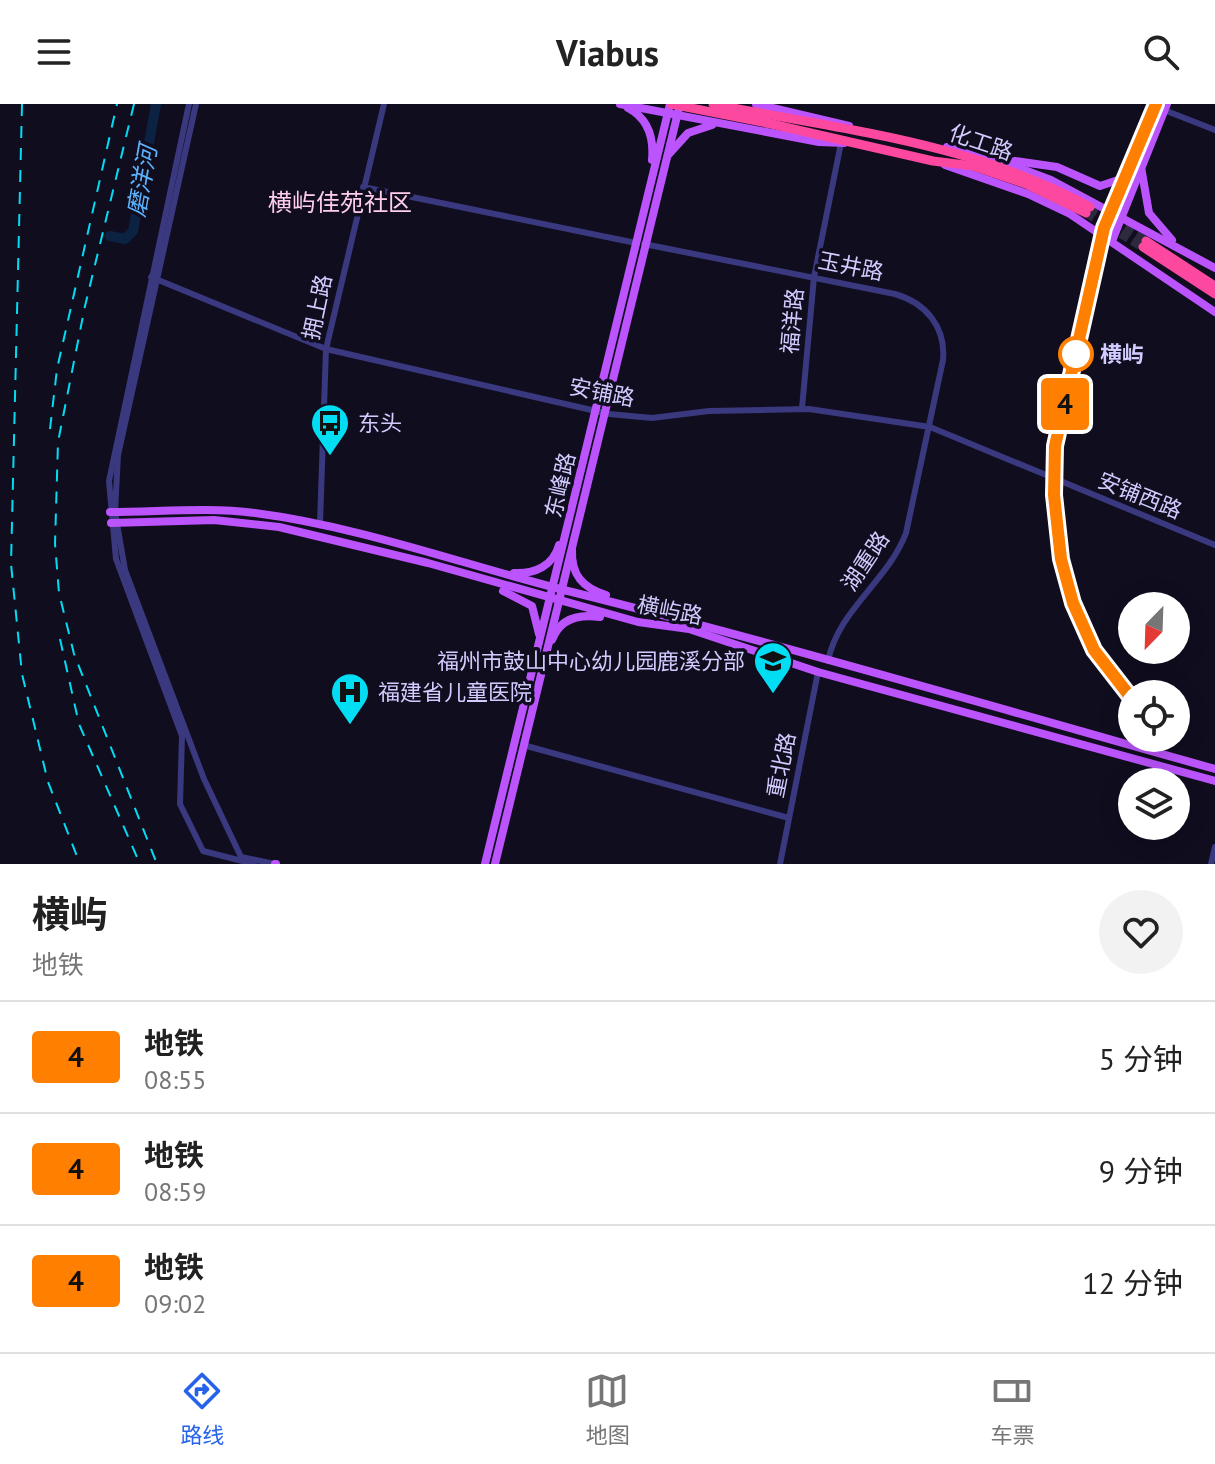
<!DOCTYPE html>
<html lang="zh">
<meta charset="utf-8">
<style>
body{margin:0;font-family:"PT Sans","Noto Sans SC",sans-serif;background:#f2f2f2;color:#222;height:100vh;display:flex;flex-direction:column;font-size:30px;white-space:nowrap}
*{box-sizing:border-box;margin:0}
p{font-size:26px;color:#767676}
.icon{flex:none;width:44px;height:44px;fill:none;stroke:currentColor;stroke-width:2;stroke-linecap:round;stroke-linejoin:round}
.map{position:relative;height:760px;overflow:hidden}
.drawer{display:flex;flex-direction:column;background:#fff;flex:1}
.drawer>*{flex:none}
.badge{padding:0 16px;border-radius:6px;font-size:28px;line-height:52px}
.needle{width:52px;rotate:203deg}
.buttons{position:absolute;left:1118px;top:488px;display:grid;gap:16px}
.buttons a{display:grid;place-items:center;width:72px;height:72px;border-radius:50%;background:#fff;box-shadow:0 4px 20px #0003;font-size:40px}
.map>.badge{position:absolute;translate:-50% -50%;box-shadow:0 0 0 4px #fff}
.round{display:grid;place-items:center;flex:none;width:84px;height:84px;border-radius:42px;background:#f2f2f2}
.headline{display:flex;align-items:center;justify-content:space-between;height:136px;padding:0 32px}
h1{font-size:38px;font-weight:700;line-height:60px}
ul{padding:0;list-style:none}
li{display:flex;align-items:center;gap:24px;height:112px;padding:0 32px;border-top:2px solid #e0e0e0}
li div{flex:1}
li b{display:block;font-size:30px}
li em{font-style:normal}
li .badge{min-width:88px;font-weight:700;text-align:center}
header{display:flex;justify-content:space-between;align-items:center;height:104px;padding:0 32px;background:#fff;font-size:36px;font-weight:700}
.menu{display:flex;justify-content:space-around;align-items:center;height:112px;border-top:2px solid #e0e0e0;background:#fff;font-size:22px;color:#767676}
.menu a{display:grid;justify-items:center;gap:4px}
.menu .current{color:#2563eb}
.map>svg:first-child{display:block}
</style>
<header><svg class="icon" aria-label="menu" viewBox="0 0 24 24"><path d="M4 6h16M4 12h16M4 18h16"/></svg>Viabus<svg class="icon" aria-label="search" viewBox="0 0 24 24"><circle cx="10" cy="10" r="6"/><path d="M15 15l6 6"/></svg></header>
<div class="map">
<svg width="1215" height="760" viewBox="0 0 1215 760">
<rect width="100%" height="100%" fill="#100d1f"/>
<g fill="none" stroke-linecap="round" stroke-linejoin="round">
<path stroke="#0c2243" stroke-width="10" d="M 110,132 L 125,135 L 133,127 L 156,0"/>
<g stroke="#2d2a40" stroke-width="9" stroke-dasharray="9 4.5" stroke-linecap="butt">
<path d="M 1090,103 L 1146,137"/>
<path d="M 1086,109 L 1143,143"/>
</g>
<g stroke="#3a387e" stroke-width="6">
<path d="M 189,0 L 109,377 L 116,455 L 182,632 L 180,700 L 203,747 L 254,760"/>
<path d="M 196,0 L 118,351 L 115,408 L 125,466 L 204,675 L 241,753 L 275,760"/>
<path d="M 1164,6 L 1215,26"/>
<path d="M 363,83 L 636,139"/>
<path d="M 644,140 L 895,190 C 926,199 946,223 943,256 L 906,429 C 888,477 838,506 828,557"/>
<path d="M 151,173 L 326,245 L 609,310 L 652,314 L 709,307 L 809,305 L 930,323 L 1215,441"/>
<path d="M 802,304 L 814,173 L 841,39"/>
<path d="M 320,419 L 326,245 L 384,0"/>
<path d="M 523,641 L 789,714"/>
<path d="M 780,760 L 818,568"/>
<path d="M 1211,760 L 1215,743"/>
</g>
<g stroke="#bc54fd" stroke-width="8">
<path d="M 620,0 L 819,38 L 844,39"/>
<path d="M 756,0 L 849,22"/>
<path d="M 628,4 C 649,15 654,34 652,56"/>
<path d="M 947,43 L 979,49 L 1051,76 L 1215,164"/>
<path d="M 668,51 L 688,29 L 712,21"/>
<path d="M 1015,57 L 1057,63 L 1100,82 L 1118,76 L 1129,67"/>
<path d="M 945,61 L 1028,90 L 1070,110 L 1215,208"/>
<path d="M 1141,63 L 1149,109 L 1172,136"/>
<path d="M 1114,112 L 1155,0"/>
<path d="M 1112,137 L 1167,0"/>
<path d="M 110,408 C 159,408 207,403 255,409 C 363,423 467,462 572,488 C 788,542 1001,605 1215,665"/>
<path d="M 111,419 L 214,416 L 279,423 L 428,459 L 638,518 L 689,525 L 818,568 L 1215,677"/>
<path d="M 572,446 C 571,471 583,484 606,491"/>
<path d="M 514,469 C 535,470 553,462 559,441"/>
<path d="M 503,487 L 532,502 L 539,530"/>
<path d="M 552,536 C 560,514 579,510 600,513"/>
<path d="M 275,760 L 276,760"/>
<path d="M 485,760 L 670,0"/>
<path d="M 495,760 L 680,0"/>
</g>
<g stroke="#fd48a0" stroke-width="9">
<path d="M 713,0 C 842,26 972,38 1090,103"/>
<path d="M 767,19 L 933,57 L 973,62 L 1026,80 L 1086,109"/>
<path d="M 1146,137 L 1215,182"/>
<path d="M 1143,143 L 1215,190"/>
</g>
<g stroke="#03ddf3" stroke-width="2" stroke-dasharray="12 10" stroke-linecap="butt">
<path d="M 22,0 L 11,460 L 22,570 L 48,678 L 80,760"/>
<path d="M 134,0 L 85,202 L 58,338 L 55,440 L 59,489 L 74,550 L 157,760"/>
<path d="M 50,325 L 57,265 L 117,0"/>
<path d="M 60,535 L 79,620 L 140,760"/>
</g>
<path stroke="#fd48a0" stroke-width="9" d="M 671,0 L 767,19"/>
</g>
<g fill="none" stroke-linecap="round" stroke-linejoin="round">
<g stroke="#fff" stroke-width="18">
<path id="line" d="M 1132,595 L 1094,546 L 1073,499 L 1061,455 L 1054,391 L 1055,342 L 1104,124 L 1156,0"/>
</g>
<use href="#line" stroke="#ff7f00" stroke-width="12"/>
</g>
<defs>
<g id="bus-pin" transform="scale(2)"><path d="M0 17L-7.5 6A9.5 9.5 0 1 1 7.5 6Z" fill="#03ddf3" stroke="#100d1f"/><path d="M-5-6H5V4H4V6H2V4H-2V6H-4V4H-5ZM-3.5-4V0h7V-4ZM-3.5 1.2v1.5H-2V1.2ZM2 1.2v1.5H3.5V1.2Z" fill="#111"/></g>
<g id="school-pin" transform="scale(2)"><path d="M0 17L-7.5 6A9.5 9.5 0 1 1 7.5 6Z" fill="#03ddf3" stroke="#100d1f"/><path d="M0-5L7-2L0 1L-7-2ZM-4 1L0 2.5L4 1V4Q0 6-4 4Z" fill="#111"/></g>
<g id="hospital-pin" transform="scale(2)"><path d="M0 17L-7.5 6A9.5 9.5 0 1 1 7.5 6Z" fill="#03ddf3" stroke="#100d1f"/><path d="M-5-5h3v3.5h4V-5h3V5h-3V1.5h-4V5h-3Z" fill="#111"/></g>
</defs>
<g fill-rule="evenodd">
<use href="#bus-pin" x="330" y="319"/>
<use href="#school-pin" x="773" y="557"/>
<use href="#hospital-pin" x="350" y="588"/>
</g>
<circle fill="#fff" stroke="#ff7f00" stroke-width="4" cx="1076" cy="250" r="16"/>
<g text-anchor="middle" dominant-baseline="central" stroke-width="7" stroke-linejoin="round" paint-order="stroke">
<g font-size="22" fill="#d1cbfe" stroke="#100d1f">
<text transform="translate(981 38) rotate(19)">化工路</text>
<text transform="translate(851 162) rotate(11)">玉井路</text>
<text transform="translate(317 203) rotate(-78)">拥上路</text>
<text transform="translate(792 217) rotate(-85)">福洋路</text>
<text transform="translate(602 288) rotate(11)">安铺路</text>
<text transform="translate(560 381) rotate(-77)">东峰路</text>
<text transform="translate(1140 391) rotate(22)">安铺西路</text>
<text transform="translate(865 457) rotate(-56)">湖重路</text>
<text transform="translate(670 506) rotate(11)">横屿路</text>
<text transform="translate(781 661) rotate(-79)">重北路</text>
</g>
<g font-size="22" font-weight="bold" fill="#d1cbfe" stroke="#100d1f" text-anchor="start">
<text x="1100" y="250">横屿</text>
</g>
<g font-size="22" fill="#d1cbfe" stroke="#100d1f" text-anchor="start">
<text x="358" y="319">东头</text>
<text x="745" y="557" text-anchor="end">福州市鼓山中心幼儿园鹿溪分部</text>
<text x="378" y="588">福建省儿童医院</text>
</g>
<g font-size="24" font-style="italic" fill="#5bb3fd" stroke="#100d1f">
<text transform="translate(142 77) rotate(-80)">磨洋河</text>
</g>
<g font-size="24" fill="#fecded" stroke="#100d1f">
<text x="340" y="98">横屿佳苑社区</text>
</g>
</g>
</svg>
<div class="buttons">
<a><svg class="needle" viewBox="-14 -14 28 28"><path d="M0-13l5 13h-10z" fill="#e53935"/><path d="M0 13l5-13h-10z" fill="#767676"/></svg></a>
<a><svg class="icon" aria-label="locate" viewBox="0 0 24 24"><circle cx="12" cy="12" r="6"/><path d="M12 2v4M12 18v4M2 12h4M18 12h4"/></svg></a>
<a><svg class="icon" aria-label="layers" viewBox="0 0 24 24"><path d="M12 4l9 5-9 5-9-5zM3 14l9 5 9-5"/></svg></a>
</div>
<b class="badge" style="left:1065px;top:300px;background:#ff7f00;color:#111">4</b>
</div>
<section class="drawer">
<div class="headline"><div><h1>横屿</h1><p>地铁</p></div><a class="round"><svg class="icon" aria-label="heart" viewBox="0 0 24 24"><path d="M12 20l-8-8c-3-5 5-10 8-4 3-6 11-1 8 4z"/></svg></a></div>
<ul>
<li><span class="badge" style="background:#ff7f00;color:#111">4</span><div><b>地铁</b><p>08:55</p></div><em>5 分钟</em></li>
<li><span class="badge" style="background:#ff7f00;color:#111">4</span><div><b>地铁</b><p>08:59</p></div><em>9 分钟</em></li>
<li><span class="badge" style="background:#ff7f00;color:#111">4</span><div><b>地铁</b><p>09:02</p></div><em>12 分钟</em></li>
</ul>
</section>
<nav class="menu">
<a class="current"><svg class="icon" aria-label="directions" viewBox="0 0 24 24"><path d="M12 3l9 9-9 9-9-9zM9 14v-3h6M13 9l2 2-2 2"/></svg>路线</a>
<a><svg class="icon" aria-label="map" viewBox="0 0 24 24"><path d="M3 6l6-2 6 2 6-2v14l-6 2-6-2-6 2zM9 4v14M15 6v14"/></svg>地图</a>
<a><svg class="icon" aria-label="tickets" viewBox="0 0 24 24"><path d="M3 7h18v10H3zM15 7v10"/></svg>车票</a>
</nav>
